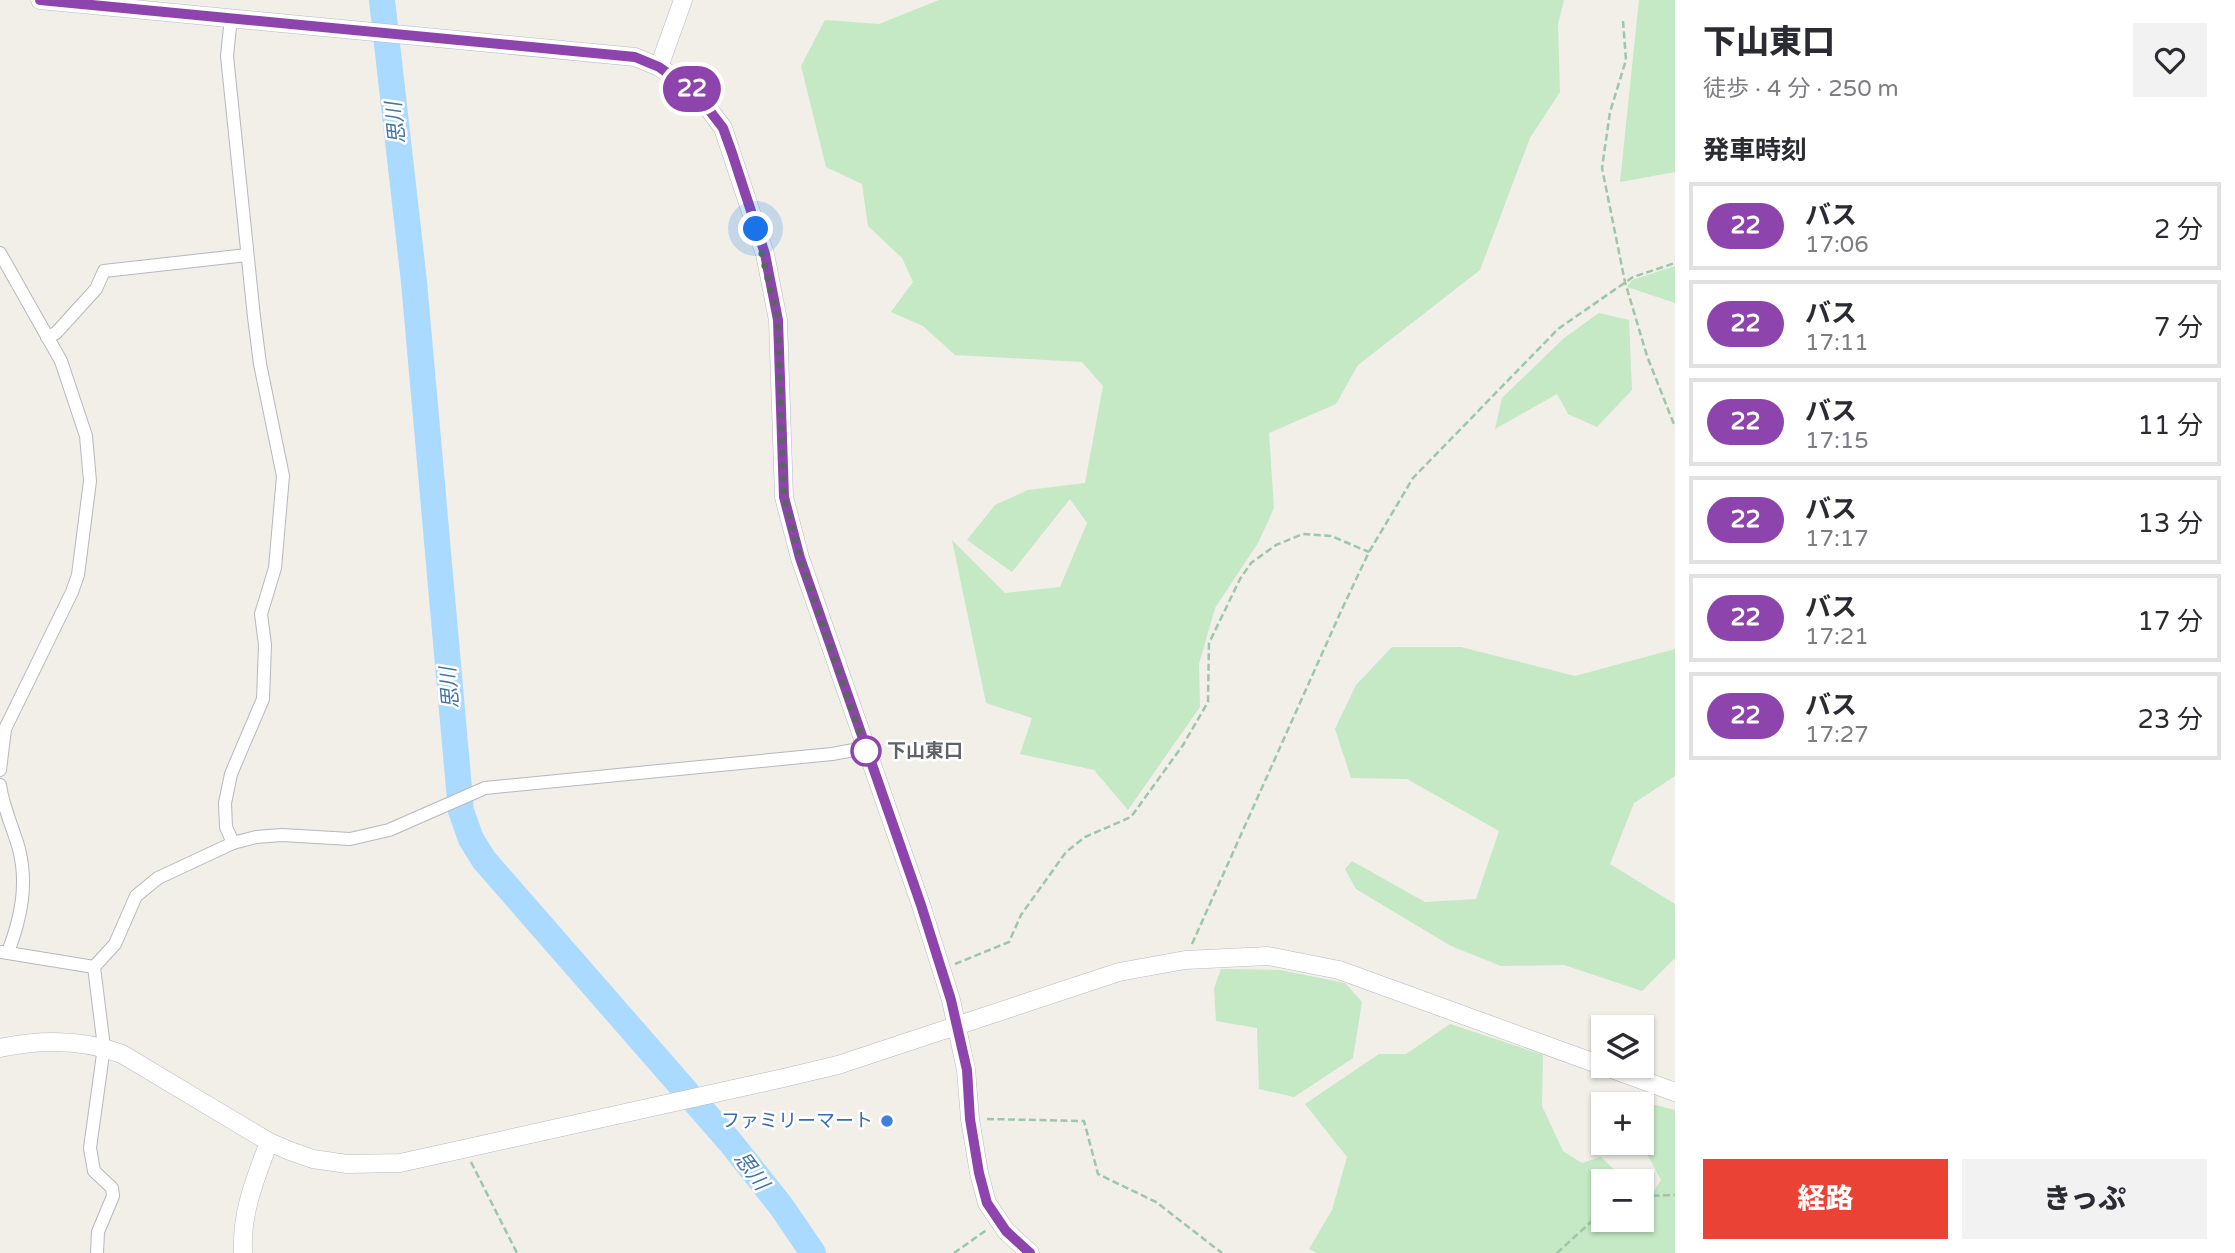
<!DOCTYPE html>
<html lang="ja">
<meta charset="utf-8">
<style>
body{margin:0;font-family:"Varela Round","Noto Sans JP",sans-serif;background:#f2f2f3;color:#2b2b33;height:100vh;display:flex;flex-direction:column;font-size:26px;white-space:nowrap}
*{box-sizing:border-box;margin:0}
p{font-size:23px;color:#7c7c81}
.icon{flex:none;width:38px;height:38px;fill:none;stroke:currentColor;stroke-width:2;stroke-linecap:round;stroke-linejoin:round}
.map{position:relative;flex:1;overflow:hidden}
.panel{display:flex;flex-direction:column;background:#fff;width:560px}
.panel>*{flex:none}
.badge{padding:0 14px;border-radius:23px;font-size:24px;line-height:46px}
.tools{position:absolute;left:1591px;top:1015px;display:grid;gap:14px}
.tools a{display:grid;place-items:center;width:63px;height:63px;border-radius:0px;background:#fff;box-shadow:0 2px 5px #0004;font-size:35px}
.you{position:absolute;width:35px;height:35px;margin:-18px;border:5px solid #fff;border-radius:50%;background:#1a73e8;box-shadow:0 0 0 10px #1a73e833}
.map>.badge{position:absolute;translate:-50% -50%;box-shadow:0 0 0 4px #fff}
h2{padding:0 28px;font-size:26px;line-height:63px}
.round{display:grid;place-items:center;flex:none;width:74px;height:74px;border-radius:0px;background:#f2f2f3}
.head{display:flex;align-items:center;justify-content:space-between;height:119px;padding:0 28px}
h1{font-size:33px;font-weight:800;line-height:52px}
.primary-button{display:flex;gap:14px;margin-top:auto;padding:14px 28px}
.primary-button a{flex:1;height:80px;border-radius:0px;background:#ea4335;color:#fff;font-size:28px;font-weight:800;line-height:80px;text-align:center}
.primary-button a+a{background:#f2f2f3;color:#2b2b33}
ul{padding:0;list-style:none}
li{display:flex;align-items:center;gap:21px;height:88px;margin:0 14px 10px;padding:0 14px;border:4px solid #e1e1e2;border-radius:0px}
li div{flex:1}
li b{display:block;font-size:26px}
li em{font-style:normal}
li .badge{min-width:77px;font-weight:700;text-align:center}
main{display:flex;flex:1;min-height:0}
.map>svg:first-child{display:block}
</style>
<main>
<div class="map">
<svg width="1675" height="1253" viewBox="0 0 1675 1253">
<rect width="100%" height="100%" fill="#f1efe8"/>
<g fill="#c5e8c5">
<path d="M 939,0 L 1564,0 L 1558,24 L 1560,92 L 1530,138 L 1480,270 L 1358,365 L 1336,404 L 1269,433 L 1274,508 L 1258,543 L 1215,608 L 1199,664 L 1200,707 L 1128,810 L 1094,770 L 1020,754 L 1032,718 L 986,703 L 952,540 L 1005,593 L 1060,587 L 1087,523 L 1070,499 L 1012,572 L 967,540 L 995,505 L 1028,490 L 1085,483 L 1103,386 L 1082,362 L 955,355 L 923,326 L 891,312 L 913,282 L 902,258 L 868,226 L 862,184 L 826,167 L 801,66 L 825,20 L 879,24 Z"/>
<path d="M 1639,0 L 1675,0 L 1675,172 L 1620,182 Z"/>
<path d="M 1675,266 L 1675,303 L 1627,287 L 1632,280 Z"/>
<path d="M 1599,313 L 1629,320 L 1632,390 L 1597,427 L 1568,414 L 1557,394 L 1495,429 L 1502,398 L 1564,338 Z"/>
<path d="M 1392,647 L 1461,647 L 1575,676 L 1675,649 L 1675,776 L 1634,803 L 1610,864 L 1675,904 L 1675,958 L 1642,991 L 1564,965 L 1501,966 L 1451,946 L 1356,889 L 1345,869 L 1352,861 L 1425,902 L 1476,899 L 1499,831 L 1407,779 L 1351,778 L 1335,729 L 1356,685 Z"/>
<path d="M 1221,969 L 1280,970 L 1345,983 L 1362,1002 L 1353,1058 L 1294,1097 L 1259,1089 L 1257,1028 L 1216,1021 L 1214,988 Z"/>
<path d="M 1450,1024 L 1543,1055 L 1542,1106 L 1563,1151 L 1582,1163 L 1601,1157 L 1626,1181 L 1603,1181 L 1603,1220 L 1642,1220 L 1642,1196 L 1647,1201 L 1661,1180 L 1641,1143 L 1642,1104 L 1621,1104 L 1616,1095 L 1675,1110 L 1675,1253 L 1317,1253 L 1309,1249 L 1332,1210 L 1347,1157 L 1305,1104 L 1379,1054 L 1406,1054 Z"/>
</g>
<g fill="none" stroke-linecap="round" stroke-linejoin="round">
<path stroke="#aadaff" stroke-width="26" d="M 382,0 L 414,282 L 461,811 L 471,839 L 484,860 L 731,1143 L 781,1206 L 813,1253"/>
<g stroke="#b5b8bc" stroke-width="14">
<g id="street">
<path d="M 231,17 L 227,56 L 254,317 L 260,364 L 283,476 L 275,568 L 261,614 L 265,645 L 263,699 L 231,774 L 225,803 L 226,827 L 233,843"/>
<path d="M 0,253 L 61,361 L 86,436 L 90,481 L 78,575 L 72,592 L 5,729 L 0,770"/>
<path d="M 47,337 L 56,333 L 96,289 L 104,271 L 247,255"/>
<path d="M 0,785 C 3,808 13,827 19,849 C 28,885 21,918 8,952"/>
<path d="M 2,952 L 94,967"/>
<path d="M 97,1253 L 98,1232 L 113,1196 L 112,1188 L 94,1171 L 90,1148 L 104,1047 L 94,967 L 115,944 L 136,896 L 158,878 L 233,843 L 256,837 L 282,835 L 350,839 L 389,830 L 485,788 L 832,754 L 865,748"/>
</g>
</g>
<g stroke="#b6babf" stroke-width="19">
<g id="secondary">
<path d="M 40,0 L 635,57 L 659,67 L 697,93 L 723,128 L 765,254 L 778,320 L 784,497 L 800,558 L 921,905 L 951,1000 L 966,1070 L 970,1119 L 979,1173 L 987,1203 L 1006,1231 L 1030,1253"/>
<path d="M 659,67 L 683,0"/>
<path d="M 0,1048 C 42,1039 82,1039 122,1054 L 269,1142 L 290,1151 L 313,1159 L 347,1164 L 400,1163 L 779,1079 L 838,1065 L 1119,972 L 1185,960 L 1268,956 L 1339,970 L 1603,1066"/>
<path d="M 1604,1066 L 1675,1092"/>
<path d="M 243,1253 C 241,1212 255,1180 269,1142"/>
</g>
</g>
<g stroke="#9cc7a9" stroke-width="2.5" stroke-dasharray="7 3.5" stroke-linecap="butt">
<path d="M 1623,21 L 1626,60 L 1610,112 L 1602,168 L 1625,282 L 1647,356 L 1675,427"/>
<path d="M 1192,944 L 1342,609 L 1369,552 L 1413,478 L 1558,329 L 1633,277 L 1675,263"/>
<path d="M 955,964 L 1009,942 L 1021,915 L 1066,852 L 1085,837 L 1131,817 L 1183,745 L 1208,702 L 1209,643 L 1240,579 L 1251,563 L 1276,545 L 1303,534 L 1331,536 L 1369,552"/>
<path d="M 987,1119 L 1084,1121 L 1098,1174 L 1156,1202 L 1222,1253"/>
<path d="M 471,1162 L 517,1253"/>
<path d="M 1642,1196 L 1675,1195"/>
<path d="M 954,1253 L 988,1229"/>
<path d="M 1557,1253 L 1603,1211"/>
</g>
<use href="#street" stroke="#fff" stroke-width="12"/>
<use href="#secondary" stroke="#fff" stroke-width="18"/>
</g>
<g fill="none" stroke-linecap="round" stroke-linejoin="round">
<g stroke="#fff" stroke-width="16">
<path id="line" d="M 40,0 L 635,57 L 659,67 L 696,93 L 723,128 L 732,153 L 765,254 L 778,320 L 784,497 L 800,558 L 921,905 L 951,1000 L 967,1070 L 970,1119 L 979,1173 L 987,1203 L 1006,1231 L 1030,1253"/>
</g>
<use href="#line" stroke="#8e44ad" stroke-width="10"/>
<path stroke="#5f6368" stroke-width="7" stroke-dasharray="0 12.6" d="M 756,229 L 778,320 L 784,497 L 800,558 L 866,751"/>
</g>
<circle fill="#fff" stroke="#8e44ad" stroke-width="3.5" cx="866" cy="751" r="14"/>
<circle fill="#3f7fe0" stroke="#fff" stroke-width="2.5" cx="887" cy="1121" r="7"/>
<g text-anchor="middle" dominant-baseline="central" stroke-width="5" stroke-linejoin="round" paint-order="stroke">
<g font-size="19" font-weight="bold" fill="#5f6368" stroke="#fff" text-anchor="start">
<text x="887" y="751">下山東口</text>
</g>
<g font-size="19" fill="#366cbe" stroke="#fff" text-anchor="end">
<text x="873" y="1121">ファミリーマート</text>
</g>
<g font-size="21" font-style="italic" fill="#4174aa" stroke="#fff">
<text transform="translate(396 123) rotate(-96)">思川</text>
<text transform="translate(450 688) rotate(-95)">思川</text>
<text transform="translate(751 1171) rotate(53)">思川</text>
</g>
</g>
</svg>
<div class="tools">
<a><svg class="icon" aria-label="layers" viewBox="0 0 24 24"><path d="M12 4l9 5-9 5-9-5zM3 14l9 5 9-5"/></svg></a>
<a>+</a>
<a>−</a>
</div>
<div class="you" style="left:756px;top:229px"></div>
<b class="badge" style="left:692px;top:89px;background:#8e44ad;color:#fff">22</b>
</div>
<section class="panel">
<div class="head"><div><h1>下山東口</h1><p>徒歩 · 4 分 · 250 m</p></div><a class="round"><svg class="icon" aria-label="heart" viewBox="0 0 24 24"><path d="M12 20l-8-8c-3-5 5-10 8-4 3-6 11-1 8 4z"/></svg></a></div>
<h2>発車時刻</h2>
<ul>
<li><span class="badge" style="background:#8e44ad;color:#fff">22</span><div><b>バス</b><p>17:06</p></div><em>2 分</em></li>
<li><span class="badge" style="background:#8e44ad;color:#fff">22</span><div><b>バス</b><p>17:11</p></div><em>7 分</em></li>
<li><span class="badge" style="background:#8e44ad;color:#fff">22</span><div><b>バス</b><p>17:15</p></div><em>11 分</em></li>
<li><span class="badge" style="background:#8e44ad;color:#fff">22</span><div><b>バス</b><p>17:17</p></div><em>13 分</em></li>
<li><span class="badge" style="background:#8e44ad;color:#fff">22</span><div><b>バス</b><p>17:21</p></div><em>17 分</em></li>
<li><span class="badge" style="background:#8e44ad;color:#fff">22</span><div><b>バス</b><p>17:27</p></div><em>23 分</em></li>
</ul>
<div class="primary-button"><a>経路</a><a>きっぷ</a></div>
</section>
</main>
